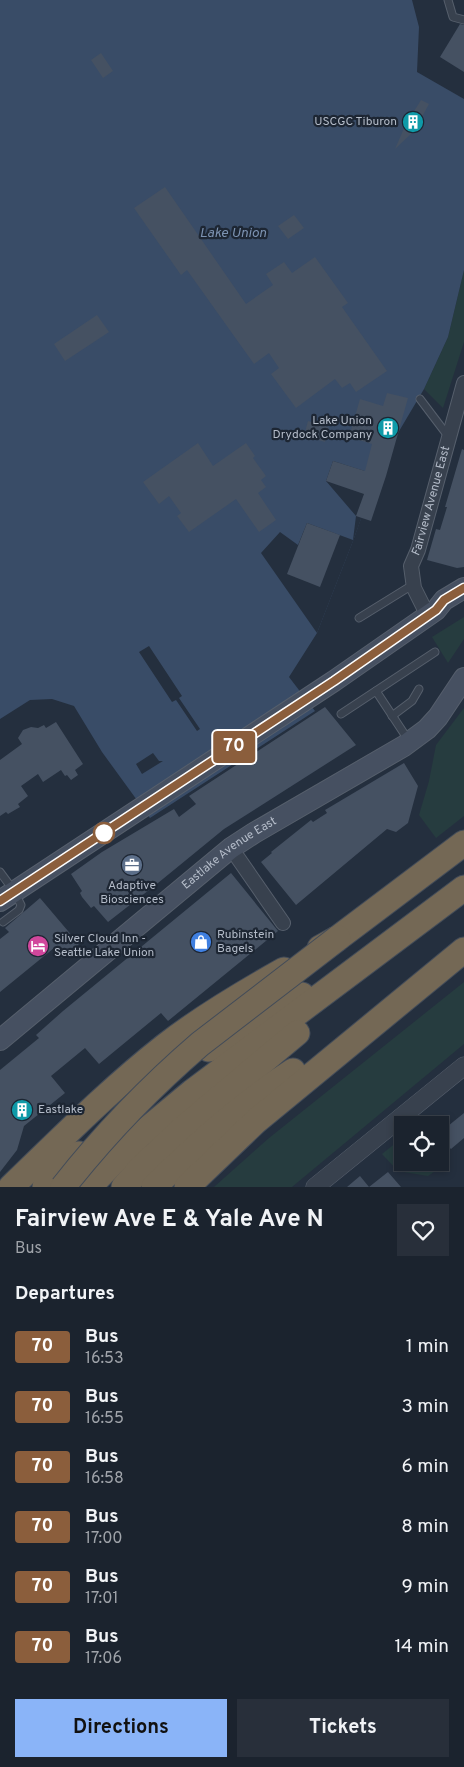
<!DOCTYPE html>
<style>
body{margin:0;font-family:Overpass,sans-serif;background:#282f3a;color:#f1f3f6;height:100vh;display:flex;flex-direction:column;font-size:19px;white-space:nowrap}
*{box-sizing:border-box;margin:0}
p{font-size:16px;color:#a0a4aa}
.icon{flex:none;width:28px;height:28px;fill:none;stroke:currentColor;stroke-width:2;stroke-linecap:round;stroke-linejoin:round}
.map{position:relative;height:1187px;overflow:hidden}
.sheet{display:flex;flex-direction:column;background:#1b232e;flex:1}
.sheet>*{flex:none}
.badge{padding:0 10px;border-radius:4px;font-size:18px;line-height:32px}
.controls{position:absolute;left:394px;top:1116px;display:grid;gap:10px}
.controls a{display:grid;place-items:center;width:55px;height:55px;border-radius:0px;background:#1b232e;box-shadow:0 2px 8px #0003,0 0 0 1px #39404a;font-size:25px}
.map>.badge{position:absolute;translate:-50% -50%;box-shadow:0 0 0 2px #fff}
h2{padding:0 15px;font-size:19px;line-height:45px}
.round{display:grid;place-items:center;flex:none;width:52px;height:52px;border-radius:0px;background:#282f3a}
.head{display:flex;align-items:center;justify-content:space-between;height:85px;padding:0 15px}
h1{font-size:24px;font-weight:700;line-height:38px}
.button{display:flex;gap:10px;margin-top:auto;padding:10px 15px}
.button a{flex:1;height:58px;border-radius:0px;background:#8ab4f8;color:#111;font-size:20px;font-weight:700;line-height:58px;text-align:center}
.button a+a{background:#282f3a;color:#f1f3f6}
ul{padding:0;list-style:none}
li{display:flex;align-items:center;gap:15px;height:60px;padding:0 15px}
li div{flex:1}
li b{display:block;font-size:19px}
li em{font-style:normal}
li .badge{min-width:55px;font-weight:700;text-align:center}
.map>svg:first-child{display:block}
</style>
<div class="map">
<svg width="464" height="1187" viewBox="0 0 464 1187">
<rect width="100%" height="100%" fill="#242f3e"/>
<g fill="#263c3f">
<path d="M 464,270 L 464,342 L 443,408 L 424,389 L 448,337 Z"/>
<path d="M 464,617 L 464,639 L 448,663 L 432,637 Z"/>
<path d="M 464,708 L 464,816 L 436,838 L 419,815 L 429,781 L 436,745 Z"/>
<path d="M 464,982 L 464,1044 L 292,1187 L 214,1187 L 269,1138 Z"/>
<path d="M 402,1138 L 402,1162 L 440,1162 L 440,1154 L 448,1162 L 428,1176 L 398,1171 L 382,1154 Z"/>
</g>
<path fill="#394c67" d="M 0,0 L 412,0 L 419,27 L 417,72 L 464,99 L 464,270 L 448,337 L 424,389 L 382,460 L 353,541 L 317,633 L 289,677 L 315,711 L 150,818 L 102,752 L 74,706 L 52,699 L 30,700 L 0,719 Z"/>
<g fill="#242f3e">
<path d="M 333,461 L 377,475 L 353,541 L 317,633 L 261,553 L 280,532 L 298,545 L 307,523 L 353,540 L 356,516 L 326,481 Z"/>
<path d="M 149,646 L 182,696 L 179,698 L 200,729 L 197,731 L 176,700 L 172,702 L 139,652 Z"/>
<path d="M 153,753 L 159,761 L 163,761 L 142,774 L 136,764 Z"/>
</g>
<g fill="#455162">
<path d="M 460,24 L 464,25 L 464,72 L 440,57 Z"/>
<path d="M 101,53 L 113,71 L 103,78 L 91,60 Z"/>
<path d="M 421,100 L 429,104 L 423,115 L 414,131 L 395,149 L 405,126 Z"/>
<path d="M 165,187 L 246,304 L 273,285 L 266,274 L 284,262 L 292,273 L 315,257 L 348,303 L 342,307 L 387,371 L 356,392 L 350,383 L 342,388 L 335,379 L 296,408 L 271,374 L 279,368 L 269,353 L 254,364 L 187,270 L 181,275 L 134,208 Z"/>
<path d="M 294,215 L 304,228 L 288,239 L 278,226 Z"/>
<path d="M 97,315 L 109,332 L 65,361 L 54,344 Z"/>
<path d="M 387,393 L 408,398 L 386,476 L 371,521 L 356,516 L 364,494 L 326,481 L 333,461 L 365,471 L 372,444 L 349,437 L 360,399 L 383,406 Z"/>
<path d="M 308,421 L 329,427 L 325,442 L 304,436 Z"/>
<path d="M 198,443 L 213,466 L 246,443 L 255,456 L 253,458 L 266,476 L 261,480 L 266,487 L 258,493 L 276,520 L 259,532 L 236,499 L 189,532 L 177,516 L 181,513 L 169,496 L 159,504 L 143,482 Z"/>
<path d="M 462,449 L 464,450 L 464,567 L 457,568 L 427,560 L 436,529 L 440,530 L 447,507 L 445,507 Z"/>
<path d="M 307,523 L 340,535 L 320,587 L 287,574 Z"/>
<path d="M 325,707 L 356,745 L 224,829 L 158,883 L 108,922 L 94,906 L 91,908 L 82,897 L 80,893 L 82,891 L 71,874 L 102,852 L 174,809 L 179,817 L 196,804 L 189,796 Z"/>
<path d="M 56,722 L 83,764 L 75,770 L 78,775 L 71,780 L 67,775 L 65,776 L 61,770 L 43,782 L 38,774 L 21,786 L 28,796 L 18,804 L 20,807 L 8,814 L 6,812 L 0,816 L 0,760 L 22,744 L 18,738 L 23,730 L 31,727 L 38,728 L 44,725 L 46,728 Z"/>
<path d="M 404,763 L 418,786 L 408,823 L 396,832 L 387,829 L 296,905 L 261,862 L 272,853 L 271,852 L 311,820 L 313,822 L 327,813 L 325,810 Z"/>
<path d="M 231,873 L 278,931 L 168,1021 L 161,1013 L 99,1064 L 85,1048 L 51,1076 L 65,1093 L 24,1126 L 17,1150 L 0,1172 L 0,1070 L 39,1038 L 36,1035 L 63,1011 Z"/>
<path d="M 40,898 L 79,944 L 62,958 L 54,948 L 0,992 L 0,939 L 9,932 L 5,928 Z"/>
<path d="M 464,1113 L 464,1138 L 451,1149 L 440,1138 L 440,1116 L 448,1126 Z"/>
<path d="M 388,1172 L 401,1187 L 347,1187 L 360,1176 L 369,1187 Z"/>
</g>
<g fill="none" stroke-linecap="round" stroke-linejoin="round">
<g stroke="#565f6c" stroke-width="9">
<g id="service">
<path d="M 448,0 L 453,17 L 464,20"/>
<path d="M 420,399 L 448,436"/>
<path d="M 359,618 L 414,584"/>
<path d="M 376,691 L 409,741"/>
<path d="M 341,714 L 435,652"/>
<path d="M 392,716 L 412,701 L 419,689"/>
<path d="M 0,872 L 14,891 L 21,905 L 19,910 L 3,922"/>
</g>
</g>
<g stroke="#565f6c" stroke-width="16">
<g id="minor">
<path id="s1" d="M 428,616 L 414,588 L 411,566 L 418,550 L 464,383"/>
<path d="M 231,848 L 283,923"/>
</g>
</g>
<g stroke="#565f6c" stroke-width="19">
<path id="tertiary" d="M 315,1187 L 464,1066"/>
</g>
<g stroke="#565f6c" stroke-width="22">
<g id="secondary">
<path d="M 0,901 L 334,681 L 436,610 L 444,600 L 464,588"/>
<path id="s2" d="M 0,1040 L 231,848 L 254,833 L 404,746 L 427,729 L 438,717 L 464,678"/>
</g>
</g>
<g stroke="#434c59" stroke-width="27">
<g id="motorway">
<path d="M 320,948 L 338,938 L 464,843"/>
<path d="M 209,1049 L 268,1012 L 302,995"/>
<path d="M 11,1187 C 61,1139 110,1089 165,1046 C 202,1017 243,993 284,970"/>
<path d="M 45,1187 L 79,1154"/>
<path d="M 89,1187 L 139,1136 L 192,1092 L 464,888"/>
<path d="M 124,1187 L 141,1168 L 187,1125 L 297,1033"/>
<path d="M 154,1187 C 197,1145 242,1104 293,1071"/>
<path d="M 187,1187 L 256,1121 L 464,950"/>
</g>
</g>
<use href="#service" stroke="#38414e" stroke-width="7"/>
<use href="#minor" stroke="#38414e" stroke-width="14"/>
<use href="#tertiary" stroke="#38414e" stroke-width="18"/>
<use href="#secondary" stroke="#465061" stroke-width="20"/>
<use href="#motorway" stroke="#746855" stroke-width="25"/>
<g stroke="#434c59" stroke-width="27" stroke-linecap="butt">
<path id="motorway-bridge" d="M 63,1187 C 104,1135 150,1087 200,1044 L 338,938"/>
</g>
<use href="#motorway-bridge" stroke="#746855" stroke-width="25"/>
</g>
<g fill="none" stroke-linecap="round" stroke-linejoin="round">
<g stroke="#fff" stroke-width="11">
<path id="line" d="M 0,901 L 334,681 L 436,610 L 444,600 L 464,588"/>
</g>
<use href="#line" stroke="#8b5e3c" stroke-width="8"/>
</g>
<defs>
<g id="building-disc" transform="scale(1.125)"><circle r="9.5" fill="#0f9aa8" stroke="#1d2633"/><path d="M-4-6H4V6H1V3H-1V6H-4ZM-2.5-4.3h1.7v1.8h-1.7ZM.8-4.3h1.7v1.8H.8ZM-2.5-1h1.7V.8h-1.7ZM.8-1h1.7V.8H.8Z" fill="#fff"/></g>
<g id="office-disc" transform="scale(1.125)"><circle r="9.5" fill="#5c6f8a" stroke="#1d2633"/><path d="M-6-3h4V-5.5h4V-3h4V5H-6ZM-1-4.5V-3h2v-1.5ZM-6 0V1H6V0Z" fill="#fff"/></g>
<g id="shop-disc" transform="scale(1.125)"><circle r="9.5" fill="#3f7fe0" stroke="#1d2633"/><path d="M-5-2.5h2.3a2.7 3.5 0 0 1 5.4 0H5L5.5 6h-11ZM-1.5-2.5h3a1.5 2.3 0 0 0-3 0Z" fill="#fff"/></g>
<g id="hotel-disc" transform="scale(1.125)"><circle r="9.5" fill="#d1479c" stroke="#1d2633"/><path d="M-6-4.5h1.5V1H6V5H4.5V3h-9V5H-6ZM-4 0a1.8 1.8 0 1 1 3.6 0ZM.5 0V-2.5h3Q6-2.5 6 0Z" fill="#fff"/></g>
</defs>
<g fill-rule="evenodd">
<use href="#building-disc" x="413" y="122"/>
<use href="#building-disc" x="388" y="428"/>
<use href="#office-disc" x="132" y="865"/>
<use href="#shop-disc" x="201" y="942"/>
<use href="#hotel-disc" x="38" y="946"/>
<use href="#building-disc" x="22" y="1110"/>
</g>
<circle fill="#fff" stroke="#8b5e3c" stroke-width="2.5" cx="104" cy="833" r="10"/>
<g text-anchor="middle" dominant-baseline="central" stroke-width="4.5" stroke-linejoin="round" paint-order="stroke">
<g font-size="12" fill="#b4bcc9" stroke="#1d2633" text-anchor="start">
<text x="397" y="122" text-anchor="end">USCGC Tiburon</text>
<text x="372" y="421" text-anchor="end">Lake Union<tspan x="372" dy="14">Drydock Company</tspan></text>
<text x="132" y="886" text-anchor="middle">Adaptive<tspan x="132" dy="14">Biosciences</tspan></text>
<text x="217" y="935">Rubinstein<tspan x="217" dy="14">Bagels</tspan></text>
<text x="54" y="939">Silver Cloud Inn -<tspan x="54" dy="14">Seattle Lake Union</tspan></text>
<text x="38" y="1110">Eastlake</text>
</g>
<g font-size="12" fill="#b4bcc9" stroke="#1d2633">
<text stroke="none"><textPath href="#s1" startOffset="122">Fairview Avenue East</textPath></text>
<text stroke="none"><textPath href="#s2" startOffset="296">Eastlake Avenue East</textPath></text>
</g>
<g font-size="14" font-style="italic" fill="#7c92b1" stroke="#1d2633">
<text x="233" y="233">Lake Union</text>
</g>
</g>
</svg>
<div class="controls">
<a><svg class="icon" aria-label="locate" viewBox="0 0 24 24"><circle cx="12" cy="12" r="6"/><path d="M12 2v4M12 18v4M2 12h4M18 12h4"/></svg></a>
</div>
<b class="badge" style="left:234px;top:747px;background:#8b5e3c;color:#fff">70</b>
</div>
<section class="sheet">
<div class="head"><div><h1>Fairview Ave E &amp; Yale Ave N</h1><p>Bus</p></div><a class="round"><svg class="icon" aria-label="heart" viewBox="0 0 24 24"><path d="M12 20l-8-8c-3-5 5-10 8-4 3-6 11-1 8 4z"/></svg></a></div>
<h2>Departures</h2>
<ul>
<li><span class="badge" style="background:#8b5e3c;color:#fff">70</span><div><b>Bus</b><p>16:53</p></div><em>1 min</em></li>
<li><span class="badge" style="background:#8b5e3c;color:#fff">70</span><div><b>Bus</b><p>16:55</p></div><em>3 min</em></li>
<li><span class="badge" style="background:#8b5e3c;color:#fff">70</span><div><b>Bus</b><p>16:58</p></div><em>6 min</em></li>
<li><span class="badge" style="background:#8b5e3c;color:#fff">70</span><div><b>Bus</b><p>17:00</p></div><em>8 min</em></li>
<li><span class="badge" style="background:#8b5e3c;color:#fff">70</span><div><b>Bus</b><p>17:01</p></div><em>9 min</em></li>
<li><span class="badge" style="background:#8b5e3c;color:#fff">70</span><div><b>Bus</b><p>17:06</p></div><em>14 min</em></li>
</ul>
<div class="button"><a>Directions</a><a>Tickets</a></div>
</section>
